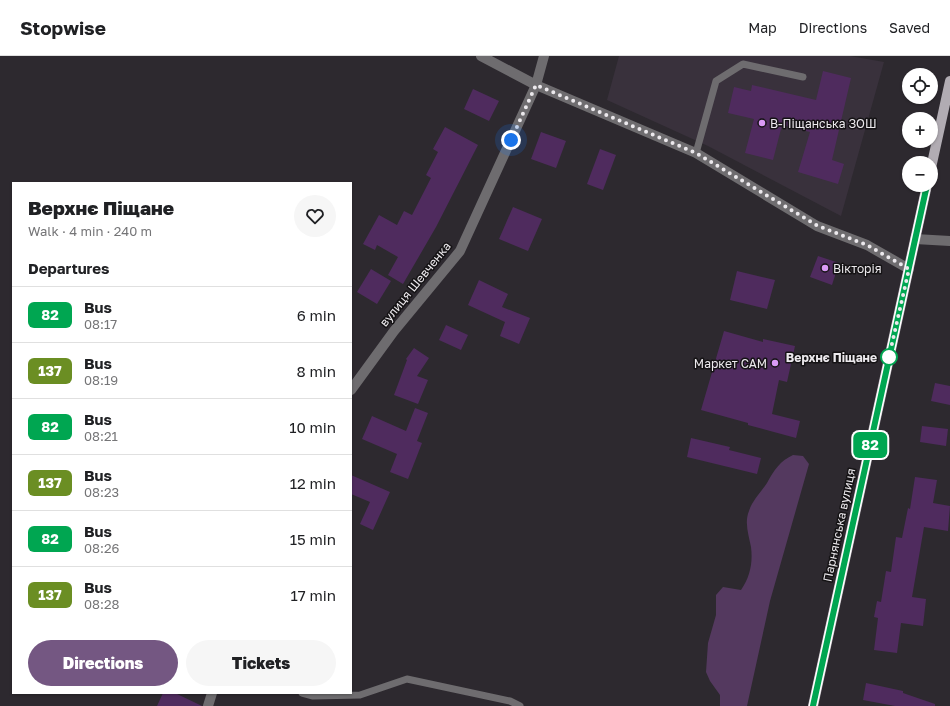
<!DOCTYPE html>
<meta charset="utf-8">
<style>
body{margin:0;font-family:"Golos Text",sans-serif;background:#f6f6f6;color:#202124;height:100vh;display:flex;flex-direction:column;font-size:15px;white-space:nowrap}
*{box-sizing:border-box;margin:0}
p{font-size:13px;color:#757577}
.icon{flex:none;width:22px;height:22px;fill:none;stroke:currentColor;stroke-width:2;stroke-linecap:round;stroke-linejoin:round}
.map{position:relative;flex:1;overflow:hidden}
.panel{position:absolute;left:12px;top:126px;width:340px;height:512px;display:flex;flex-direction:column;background:#fff;border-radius:0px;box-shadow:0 1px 3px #0004}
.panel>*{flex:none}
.badge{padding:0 8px;border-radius:6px;font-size:14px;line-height:26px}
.tools{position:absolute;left:902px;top:12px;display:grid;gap:8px}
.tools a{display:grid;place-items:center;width:36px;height:36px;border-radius:50%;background:#fff;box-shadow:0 1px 3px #0004;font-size:20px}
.you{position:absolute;width:20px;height:20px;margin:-10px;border:3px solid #fff;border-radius:50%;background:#1a73e8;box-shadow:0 0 0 6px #1a73e833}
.map>.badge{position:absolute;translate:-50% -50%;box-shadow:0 0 0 2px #fff}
h2{padding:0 16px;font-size:15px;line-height:36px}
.round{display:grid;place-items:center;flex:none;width:42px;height:42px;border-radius:21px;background:#f6f6f6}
.headline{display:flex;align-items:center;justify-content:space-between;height:68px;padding:0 16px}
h1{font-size:19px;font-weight:800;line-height:30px}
.action{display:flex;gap:8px;margin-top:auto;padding:8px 16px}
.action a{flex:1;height:46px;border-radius:24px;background:#745782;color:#fff;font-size:16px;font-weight:800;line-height:46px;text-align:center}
.action a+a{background:#f6f6f6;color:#202124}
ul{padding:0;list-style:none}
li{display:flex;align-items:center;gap:12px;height:56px;padding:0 16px;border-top:1px solid #e0e0e0}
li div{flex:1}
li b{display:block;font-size:15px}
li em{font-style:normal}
li .badge{min-width:44px;font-weight:700;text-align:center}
header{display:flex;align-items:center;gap:24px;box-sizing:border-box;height:56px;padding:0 20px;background:#fff;border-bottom:1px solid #e0e0e0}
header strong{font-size:19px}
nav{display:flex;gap:22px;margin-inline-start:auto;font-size:14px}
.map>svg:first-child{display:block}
</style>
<header>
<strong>Stopwise</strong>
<nav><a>Map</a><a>Directions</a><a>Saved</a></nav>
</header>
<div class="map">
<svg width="950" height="650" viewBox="0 0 950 650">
<rect width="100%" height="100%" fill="#2d292f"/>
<path fill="#39313c" d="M 619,0 L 850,0 L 884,6 L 841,160 L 708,90 L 607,44 Z"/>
<path fill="#54395f" d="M 793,399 L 803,400 L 809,408 L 770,545 L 747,650 L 720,650 L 720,639 L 710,625 L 706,616 L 708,587 L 716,559 L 716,539 L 723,531 L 741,534 C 750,521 753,507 751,491 C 749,480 744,467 749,455 C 752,445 761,436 767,427 C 774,414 780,405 793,399 Z"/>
<g fill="#4f2b5e">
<path d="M 823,15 L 851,22 L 832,104 L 844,108 L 838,128 L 798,116 L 810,76 L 782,69 L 773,104 L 745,97 L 754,63 L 728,57 L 734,31 L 751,35 L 752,29 L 816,44 Z"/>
<path d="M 473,33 L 499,45 L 489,65 L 464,53 Z"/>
<path d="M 445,71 L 478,89 L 436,171 L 403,228 L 388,219 L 398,201 L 377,189 L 375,194 L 363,188 L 379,159 L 397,169 L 404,155 L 412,159 L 431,122 L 426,119 L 438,96 L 433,93 Z"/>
<path d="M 541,76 L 566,85 L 556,112 L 531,103 Z"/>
<path d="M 600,93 L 616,99 L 603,134 L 587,128 Z"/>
<path d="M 513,151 L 542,163 L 528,195 L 499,183 Z"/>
<path d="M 818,200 L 839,207 L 832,229 L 810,221 Z"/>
<path d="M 371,213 L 391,225 L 377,248 L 357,236 Z"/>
<path d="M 737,215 L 775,224 L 767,253 L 730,244 Z"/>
<path d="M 479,224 L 508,238 L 502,251 L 530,262 L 519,288 L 500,280 L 505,266 L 468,249 Z"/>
<path d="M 446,269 L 468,279 L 461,294 L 439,284 Z"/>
<path d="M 724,275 L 763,286 L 763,283 L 795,290 L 787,326 L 779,324 L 772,358 L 800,365 L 796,382 L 748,369 L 748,367 L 701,354 Z"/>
<path d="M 414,292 L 429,302 L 417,320 L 428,324 L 418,348 L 394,339 L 407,304 L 406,303 Z"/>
<path d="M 935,327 L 950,330 L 950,349 L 931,345 Z"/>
<path d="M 415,352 L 428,357 L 417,385 L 422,387 L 408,423 L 390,416 L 397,398 L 362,383 L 372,360 L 406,375 Z"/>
<path d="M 922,370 L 948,373 L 946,390 L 920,386 Z"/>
<path d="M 691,382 L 730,391 L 729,394 L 761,402 L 757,418 L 687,401 Z"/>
<path d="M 351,419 L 390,436 L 373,474 L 360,468 L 370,446 L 351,438 Z"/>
<path d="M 915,421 L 937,424 L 933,447 L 950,450 L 948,475 L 924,471 L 912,541 L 926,543 L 923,570 L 901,567 L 897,597 L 874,594 L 878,562 L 874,561 L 877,545 L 881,546 L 886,515 L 891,516 L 896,481 L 902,482 L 908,452 L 910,453 Z"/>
<path d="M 866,627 L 903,635 L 903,637 L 935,648 L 935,650 L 895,650 L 863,644 Z"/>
<path d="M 163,637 L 175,637 L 202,650 L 157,650 Z"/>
</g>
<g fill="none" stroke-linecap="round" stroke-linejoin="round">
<g stroke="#6e6c6f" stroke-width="7">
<path d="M 696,97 L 716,25 L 743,8 L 803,21"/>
<path d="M 302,637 L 313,640 L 360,639 L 407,623 L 510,645 L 520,650"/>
</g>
<g stroke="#6e6c6f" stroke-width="10">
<path d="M 481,0 L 536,29 L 696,97 L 817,170 L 867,189 L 909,213"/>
<path d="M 915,183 L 950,185"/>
<path d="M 351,334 L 394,275 L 460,195 L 536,29 L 544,0"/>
<path d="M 208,650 L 212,637"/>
</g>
<g stroke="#b1acb3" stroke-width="10">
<path d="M 931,112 L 950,25"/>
<path d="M 813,650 L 927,129"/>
</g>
</g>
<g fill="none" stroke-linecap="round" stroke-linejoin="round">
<g stroke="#fff" stroke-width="9">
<path id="line" d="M 813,650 L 927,129"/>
</g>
<use href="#line" stroke="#00a651" stroke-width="6"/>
<path stroke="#ece9ed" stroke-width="4" stroke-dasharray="0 7.2" d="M 511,84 L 536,29 L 696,97 L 818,170 L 867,189 L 909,213 L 889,301"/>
</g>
<g fill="#da9af6" stroke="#151315" stroke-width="1.5">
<circle cx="762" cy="67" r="4"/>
<circle cx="825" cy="212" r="4"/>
<circle cx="775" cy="307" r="4"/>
</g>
<circle fill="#fff" stroke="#00a651" stroke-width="2" cx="889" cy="301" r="8"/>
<g text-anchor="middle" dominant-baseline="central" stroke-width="3" stroke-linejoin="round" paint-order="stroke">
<g font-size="12" fill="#ece9ed" stroke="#151315" text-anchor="start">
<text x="770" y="67">В-Піщанська ЗОШ</text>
<text x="833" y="212">Вікторія</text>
<text x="767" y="307" text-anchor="end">Маркет САМ</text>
</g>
<g font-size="12" fill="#ece9ed" stroke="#151315">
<text transform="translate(415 228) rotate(-51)">вулиця Шевченка</text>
<text transform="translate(839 469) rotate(-78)">Парнянська вулиця</text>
</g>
<g font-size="12" font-weight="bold" fill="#ece9ed" stroke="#151315" text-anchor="end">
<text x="877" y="301">Верхнє Піщане</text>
</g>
</g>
</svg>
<div class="tools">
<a><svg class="icon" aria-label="locate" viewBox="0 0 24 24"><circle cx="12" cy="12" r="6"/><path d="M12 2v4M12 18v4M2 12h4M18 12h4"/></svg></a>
<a>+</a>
<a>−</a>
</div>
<div class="you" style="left:511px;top:84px"></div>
<b class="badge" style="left:870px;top:389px;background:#00a651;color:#fff">82</b>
<section class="panel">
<div class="headline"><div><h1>Верхнє Піщане</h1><p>Walk · 4 min · 240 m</p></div><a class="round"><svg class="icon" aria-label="heart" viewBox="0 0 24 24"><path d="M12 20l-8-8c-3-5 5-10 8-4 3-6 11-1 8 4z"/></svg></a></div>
<h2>Departures</h2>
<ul>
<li><span class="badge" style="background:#00a651;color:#fff">82</span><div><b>Bus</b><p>08:17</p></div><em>6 min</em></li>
<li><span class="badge" style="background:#6b8e23;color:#fff">137</span><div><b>Bus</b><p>08:19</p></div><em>8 min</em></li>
<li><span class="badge" style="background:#00a651;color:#fff">82</span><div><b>Bus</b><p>08:21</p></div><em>10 min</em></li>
<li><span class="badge" style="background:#6b8e23;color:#fff">137</span><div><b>Bus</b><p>08:23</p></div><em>12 min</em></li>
<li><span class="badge" style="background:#00a651;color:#fff">82</span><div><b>Bus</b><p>08:26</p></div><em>15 min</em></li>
<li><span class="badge" style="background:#6b8e23;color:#fff">137</span><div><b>Bus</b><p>08:28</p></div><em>17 min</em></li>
</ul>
<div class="action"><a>Directions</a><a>Tickets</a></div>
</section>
</div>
